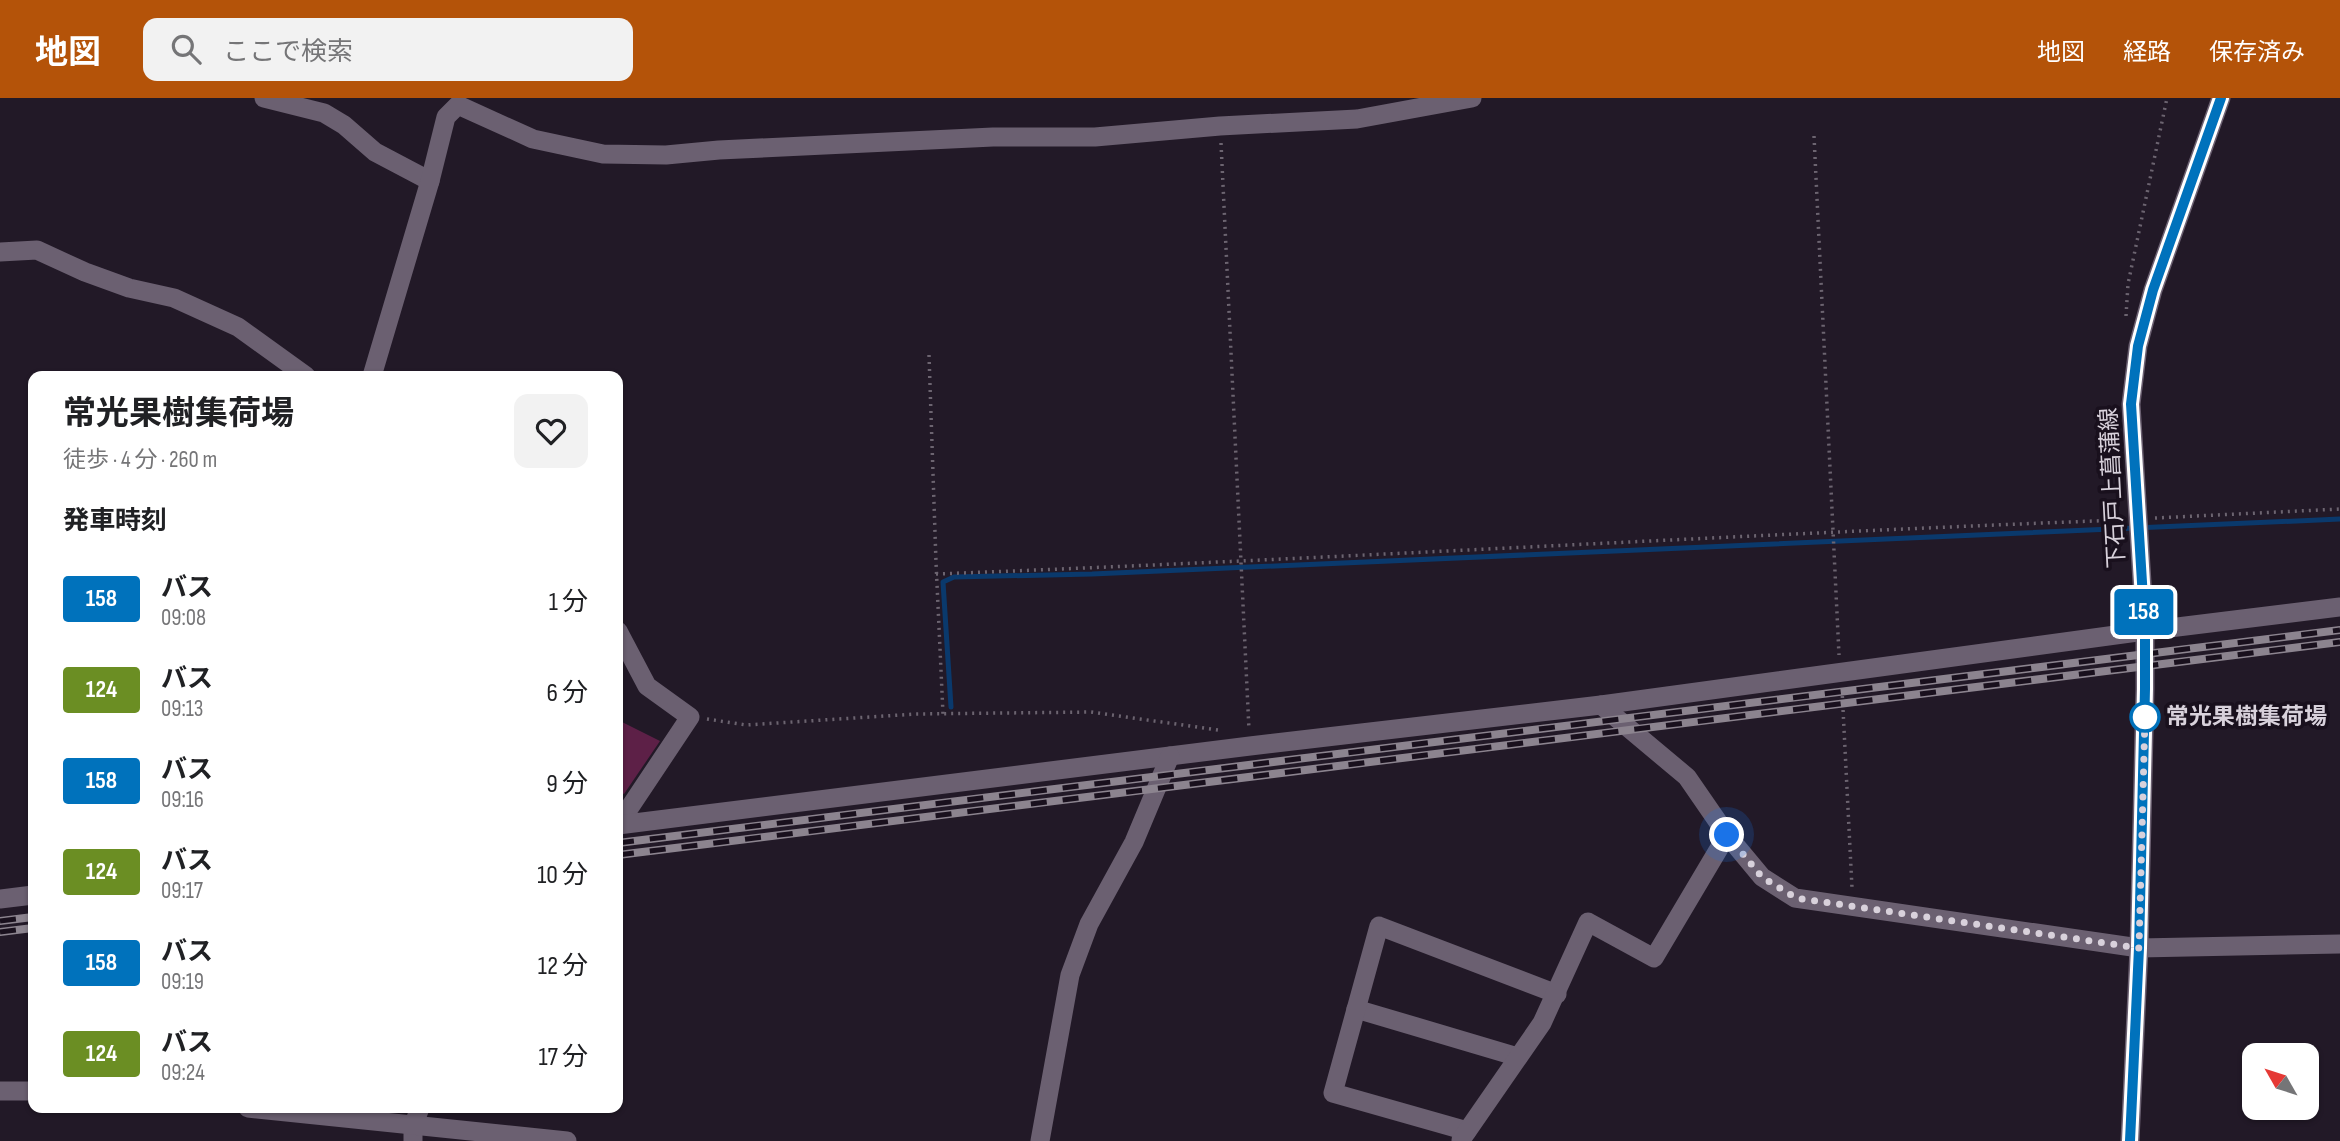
<!DOCTYPE html>
<html lang="ja">
<meta charset="utf-8">
<style>
body{margin:0;font-family:"Sofia Sans Condensed","Noto Sans JP",sans-serif;background:#f2f2f2;color:#202124;height:100vh;display:flex;flex-direction:column;font-size:26px;white-space:nowrap}
*{box-sizing:border-box;margin:0}
p{font-size:23px;color:#757577}
.icon{flex:none;width:38px;height:38px;fill:none;stroke:currentColor;stroke-width:2;stroke-linecap:round;stroke-linejoin:round}
.map{position:relative;flex:1;overflow:hidden}
.sheet{position:absolute;left:28px;top:273px;width:595px;height:742px;display:flex;flex-direction:column;background:#fff;border-radius:14px;box-shadow:0 2px 5px #0004}
.sheet>*{flex:none}
.badge{padding:0 14px;border-radius:5px;font-size:24px;line-height:46px}
.needle{width:46px;rotate:309deg}
.controls{position:absolute;left:2242px;top:945px;display:grid;gap:14px}
.controls a{display:grid;place-items:center;width:77px;height:77px;border-radius:14px;background:#fff;box-shadow:0 2px 5px #0004;font-size:35px}
.you{position:absolute;width:35px;height:35px;margin:-18px;border:5px solid #fff;border-radius:50%;background:#1a73e8;box-shadow:0 0 0 10px #1a73e833}
.map>.badge{position:absolute;translate:-50% -50%;box-shadow:0 0 0 4px #fff}
h2{padding:0 35px;font-size:26px;line-height:63px}
.round{display:grid;place-items:center;flex:none;width:74px;height:74px;border-radius:14px;background:#f2f2f2}
.head{display:flex;align-items:center;justify-content:space-between;height:119px;padding:0 35px}
h1{font-size:33px;font-weight:700;line-height:52px}
ul{padding:0;list-style:none}
li{display:flex;align-items:center;gap:21px;height:91px;padding:0 35px}
li div{flex:1}
li b{display:block;font-size:26px}
li em{font-style:normal}
li .badge{min-width:77px;font-weight:700;text-align:center}
header{display:flex;align-items:center;gap:42px;box-sizing:border-box;height:98px;padding:0 35px;background:#b45309;color:#fff}
header strong{font-size:33px}
nav{display:flex;gap:38px;margin-inline-start:auto;font-size:24px}
.search{width:490px;height:63px;background:#f2f2f2;display:flex;align-items:center;gap:18px;box-sizing:border-box;padding:0 24px;border-radius:14px;color:#757577;font-size:26px}
.map>svg:first-child{display:block}
</style>
<header>
<strong>地図</strong>
<div class="search"><svg class="icon" aria-label="search" viewBox="0 0 24 24"><circle cx="10" cy="10" r="6"/><path d="M15 15l6 6"/></svg>ここで検索</div>
<nav><a>地図</a><a>経路</a><a>保存済み</a></nav>
</header>
<div class="map">
<svg width="2340" height="1043" viewBox="0 0 2340 1043">
<rect width="100%" height="100%" fill="#221927"/>
<g fill="none" stroke-linecap="round" stroke-linejoin="round">
<path stroke="#0a396c" stroke-width="5" d="M 951,609 L 943,484 L 954,479 L 1092,476 L 2340,421"/>
</g>
<path fill="#5d2047" d="M 618,622 L 660,643 L 624,696 L 618,693 Z"/>
<g fill="none" stroke-linecap="round" stroke-linejoin="round">
<g stroke="#6c6470" stroke-width="3.5" stroke-dasharray="2 5" stroke-linecap="butt">
<path d="M 1814,38 L 1839,557"/>
<path d="M 1221,45 L 1249,632"/>
<path d="M 2126,218 L 2128,186 L 2167,0"/>
<path d="M 929,257 L 936,464 L 943,616"/>
<path d="M 2155,420 L 2340,411"/>
<path d="M 936,476 C 1331,461 1725,437 2120,422"/>
<path d="M 1842,591 L 1852,790"/>
<path d="M 707,621 L 746,627 L 916,616 L 1091,614 L 1218,632"/>
</g>
<g stroke="#6b6071" stroke-width="19">
<path d="M 264,0 L 324,15 L 344,27 L 375,54 L 430,83"/>
<path d="M 0,154 L 37,152 L 85,174 L 129,190 L 174,200 L 238,229 L 306,278"/>
<path d="M 372,278 L 430,83 L 446,19 L 458,7 L 533,41 L 603,56 L 666,57 L 719,52 L 993,39 L 1095,39 L 1220,28 L 1357,21 L 1472,0"/>
<path d="M 618,533 L 647,588 L 690,619 L 618,727"/>
<path d="M 1601,607 L 1687,679 L 1727,737 L 1762,779 L 1795,800 L 2139,850 L 2340,846"/>
<path d="M 618,727 L 1250,648 L 1601,607 L 2145,533 L 2340,509"/>
<path d="M 0,801 L 33,797"/>
<path d="M 1356,911 L 1518,959"/>
<path d="M 1467,1033 L 1333,995 L 1379,828 L 1557,896"/>
<path d="M 1461,1042 L 1542,925 L 1588,824 L 1654,860 L 1727,737"/>
<path d="M 413,1043 L 413,1028 L 420,1010"/>
<path d="M 1040,1043 L 1070,877 L 1089,826 L 1134,744 L 1170,658"/>
</g>
<g stroke="#6b6071" stroke-width="19">
<path d="M 0,993 L 33,993"/>
<path d="M 248,1010 L 567,1043"/>
</g>
<path stroke="#6b6071" stroke-width="19" d="M 2130,1043 L 2139,850 L 2145,591 L 2145,533 L 2131,306 L 2138,248 L 2153,192 L 2221,0"/>
<g stroke="#8c848f" stroke-width="8">
<g id="rail">
<path d="M 618,745 L 2340,532"/>
<path d="M 618,757 L 2340,544"/>
<path d="M 0,823 L 33,819"/>
<path d="M 0,834 L 33,830"/>
</g>
</g>
<use href="#rail" stroke="#19101d" stroke-width="5" stroke-dasharray="16" stroke-linecap="butt"/>
</g>
<g fill="none" stroke-linecap="round" stroke-linejoin="round">
<g stroke="#fff" stroke-width="16">
<path id="line" d="M 2130,1043 L 2139,850 L 2145,591 L 2145,533 L 2131,306 L 2138,248 L 2153,192 L 2221,0"/>
</g>
<use href="#line" stroke="#0072bc" stroke-width="10"/>
<path stroke="#d8d1db" stroke-width="7" stroke-dasharray="0 12.6" d="M 1727,737 L 1762,779 L 1796,800 L 2139,850 L 2145,617 L 2145,619"/>
</g>
<circle fill="#fff" stroke="#0072bc" stroke-width="3.5" cx="2145" cy="619" r="14"/>
<g text-anchor="middle" dominant-baseline="central" stroke-width="7" stroke-linejoin="round" paint-order="stroke">
<g font-size="23" fill="#d8d1db" stroke="#19101d">
<text transform="translate(2113 390) rotate(-93)">下石戸上菖蒲線</text>
</g>
<g font-size="23" font-weight="bold" fill="#d8d1db" stroke="#19101d" text-anchor="start">
<text x="2166" y="619">常光果樹集荷場</text>
</g>
</g>
</svg>
<div class="controls">
<a><svg class="needle" viewBox="-14 -14 28 28"><path d="M0-13l5 13h-10z" fill="#e53935"/><path d="M0 13l5-13h-10z" fill="#757577"/></svg></a>
</div>
<div class="you" style="left:1727px;top:737px"></div>
<b class="badge" style="left:2144px;top:514px;background:#0072bc;color:#fff">158</b>
<section class="sheet">
<div class="head"><div><h1>常光果樹集荷場</h1><p>徒歩 · 4 分 · 260 m</p></div><a class="round"><svg class="icon" aria-label="heart" viewBox="0 0 24 24"><path d="M12 20l-8-8c-3-5 5-10 8-4 3-6 11-1 8 4z"/></svg></a></div>
<h2>発車時刻</h2>
<ul>
<li><span class="badge" style="background:#0072bc;color:#fff">158</span><div><b>バス</b><p>09:08</p></div><em>1 分</em></li>
<li><span class="badge" style="background:#6b8e23;color:#fff">124</span><div><b>バス</b><p>09:13</p></div><em>6 分</em></li>
<li><span class="badge" style="background:#0072bc;color:#fff">158</span><div><b>バス</b><p>09:16</p></div><em>9 分</em></li>
<li><span class="badge" style="background:#6b8e23;color:#fff">124</span><div><b>バス</b><p>09:17</p></div><em>10 分</em></li>
<li><span class="badge" style="background:#0072bc;color:#fff">158</span><div><b>バス</b><p>09:19</p></div><em>12 分</em></li>
<li><span class="badge" style="background:#6b8e23;color:#fff">124</span><div><b>バス</b><p>09:24</p></div><em>17 分</em></li>
</ul>
</section>
</div>
